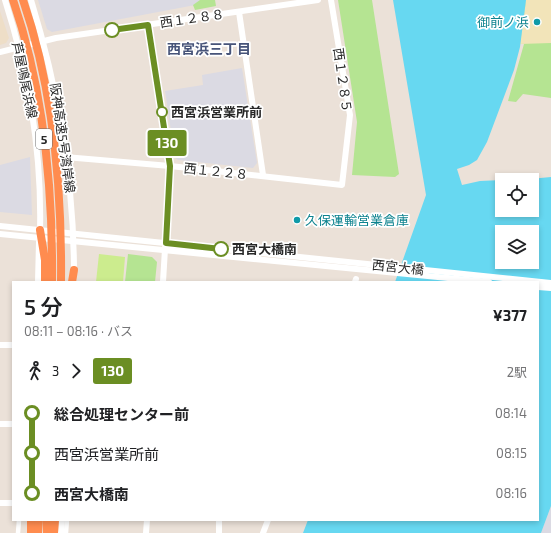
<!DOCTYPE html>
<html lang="ja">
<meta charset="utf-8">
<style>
body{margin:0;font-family:"Exo 2","Noto Sans JP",sans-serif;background:#f6f6f6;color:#202124;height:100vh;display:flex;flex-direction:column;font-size:15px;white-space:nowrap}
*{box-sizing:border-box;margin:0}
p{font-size:13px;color:#757577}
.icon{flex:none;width:22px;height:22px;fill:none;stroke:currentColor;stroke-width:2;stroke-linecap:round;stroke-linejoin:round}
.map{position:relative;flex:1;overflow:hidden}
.panel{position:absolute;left:12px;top:281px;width:527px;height:240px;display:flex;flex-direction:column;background:#fff;border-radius:0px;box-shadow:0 2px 6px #0003}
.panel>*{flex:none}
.badge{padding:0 8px;border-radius:3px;font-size:14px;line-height:26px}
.fabs{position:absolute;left:495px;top:173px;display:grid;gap:8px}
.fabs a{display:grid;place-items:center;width:44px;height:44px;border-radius:0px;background:#fff;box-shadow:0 2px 6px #0003;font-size:20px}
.map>.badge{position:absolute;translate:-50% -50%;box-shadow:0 0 0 2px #fff}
.legs{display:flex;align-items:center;gap:6px;height:44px;padding:0 12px;font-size:13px}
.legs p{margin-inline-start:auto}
.head{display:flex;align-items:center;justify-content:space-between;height:68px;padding:0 12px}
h1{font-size:22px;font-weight:600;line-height:30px}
ul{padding:0 12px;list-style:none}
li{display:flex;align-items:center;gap:14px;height:40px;font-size:15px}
li i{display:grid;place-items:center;width:6px;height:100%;margin:0 5px;background:currentColor}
li i::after{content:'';width:10px;height:10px;margin:-5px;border:3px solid;border-radius:50%;background:#fff}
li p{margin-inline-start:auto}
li:first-child i{background:linear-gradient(#0000 50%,currentColor 0)}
li:last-child i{background:linear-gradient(currentColor 50%,#0000 0)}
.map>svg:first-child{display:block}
</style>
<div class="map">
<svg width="551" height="533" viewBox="0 0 551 533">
<rect width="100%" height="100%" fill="#ebe1d8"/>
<g fill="#dbdae3">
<path d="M 38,0 L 206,0 L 206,3 L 52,32 L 47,29 Z"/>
<path d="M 242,68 L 257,163 L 253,168 L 178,160 L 175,158 L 165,91 L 203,85 L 202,75 Z"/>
<path d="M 30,157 L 32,215 L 0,212 L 0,165 Z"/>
<path d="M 551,506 L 551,533 L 541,533 Z"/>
</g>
<path fill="#eedec7" d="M 0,11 L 9,38 L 6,43 L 0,45 Z"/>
<g fill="#b5e492">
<path d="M 200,0 L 215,0 L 216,6 L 195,10 L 193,5 Z"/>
<path d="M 338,0 L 372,0 L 399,174 L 395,177 L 352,175 L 357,122 Z"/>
<path d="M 526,0 L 551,0 L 551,98 L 523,94 L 516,102 L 508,101 L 524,44 L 520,44 Z"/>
<path d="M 128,254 L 152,257 L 157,262 L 155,282 L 125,282 Z"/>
</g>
<path fill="#f2e4b9" d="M 526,0 L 551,0 L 551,43 L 520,44 Z"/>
<path fill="#ccec8e" d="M 99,254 L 125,257 L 123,282 L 96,282 Z"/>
<path fill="#67d8f1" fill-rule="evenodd" d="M 393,0 L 526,0 L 520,47 L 514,70 L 487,142 L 477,160 L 469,165 L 457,169 L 462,185 L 480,181 L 502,180 L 502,210 L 532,210 L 532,180 L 519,180 L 551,177 L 551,506 L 541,533 L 303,533 L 308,520 L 538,520 L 538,282 L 395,282 L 426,195 ZM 502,232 L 532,232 L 532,262 L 502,262 Z"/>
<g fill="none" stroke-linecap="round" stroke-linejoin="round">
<g stroke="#fff" stroke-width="4.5">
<path d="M 18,533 L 19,520"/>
<path d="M 66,533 L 67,520"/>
</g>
<g stroke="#fff" stroke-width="6">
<path d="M 5,0 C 29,75 42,153 40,232"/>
<path d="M 31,0 C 58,88 74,182 74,274"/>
<path d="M 239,12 L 263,175"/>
<path d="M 148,25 L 170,166 L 163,282"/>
<path d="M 0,52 L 56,38 L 318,0"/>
<path d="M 65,157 L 170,166 L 342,185 L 350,115 L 331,0"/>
<path d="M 0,226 L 551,283"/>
<path d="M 0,234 L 489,282"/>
<path d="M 38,282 L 39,242"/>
<path d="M 355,282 L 356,279"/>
<path d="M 538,287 L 551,288"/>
<path d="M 0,345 L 13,345"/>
<path d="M 0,424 L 13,424"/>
<path d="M 0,503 L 13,503"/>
<path d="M 61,533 L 62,520"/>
<path d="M 146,533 L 147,520"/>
<path d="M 219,533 L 219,520"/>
<path d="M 263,533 L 268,520"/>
</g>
<g stroke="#ff8c4f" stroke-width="8">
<path d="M 13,0 C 44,90 53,187 52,282"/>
<path d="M 23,0 C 54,90 62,188 61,282"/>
<path d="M 40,230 L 45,260 L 45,282"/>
<path d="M 72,282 L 74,270"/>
<path d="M 31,533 L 31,520"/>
<path d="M 38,533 L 39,520"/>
<path d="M 47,533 L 47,520"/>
<path d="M 54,533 L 55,520"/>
</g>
</g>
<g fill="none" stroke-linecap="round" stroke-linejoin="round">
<g stroke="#fff" stroke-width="9">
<path id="line-1" d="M 112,30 L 148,25 L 170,166 L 166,243 L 221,249"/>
</g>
<use href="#line-1" stroke="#6b8e23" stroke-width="6"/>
</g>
<g fill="#0f9aa8" stroke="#fff" stroke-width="1.5">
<circle cx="537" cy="22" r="4"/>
<circle cx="297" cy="220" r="4"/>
</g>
<g fill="#fff" stroke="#6b8e23" stroke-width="2">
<circle cx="112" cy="30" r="7"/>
<circle cx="162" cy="112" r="5"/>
<circle cx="221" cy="249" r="7"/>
</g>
<g text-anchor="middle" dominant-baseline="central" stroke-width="3.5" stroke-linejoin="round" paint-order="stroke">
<rect fill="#fff" stroke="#686868" stroke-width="1" x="36" y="129" width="16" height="20" rx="3"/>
<g font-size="12" font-weight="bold" fill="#282828">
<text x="44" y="139">5</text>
</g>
<g font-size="13" fill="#282828" stroke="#fff">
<text transform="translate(192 18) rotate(-8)">西１２８８</text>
<text transform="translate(25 80) rotate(78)">芦屋鳴尾浜線</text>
<text transform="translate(343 80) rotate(82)">西１２８５</text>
<text transform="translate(63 138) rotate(82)">阪神高速5号湾岸線</text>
<text transform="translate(216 171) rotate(6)">西１２２８</text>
<text transform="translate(398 267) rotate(6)">西宮大橋</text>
</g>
<g font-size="13" fill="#0d838f" stroke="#fff" text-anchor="end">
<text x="529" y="22">御前ノ浜</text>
<text x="305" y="220" text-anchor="start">久保運輸営業倉庫</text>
</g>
<g font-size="13" font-weight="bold" fill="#282828" stroke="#fff" text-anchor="start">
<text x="171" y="112">西宮浜営業所前</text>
<text x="232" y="249">西宮大橋南</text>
</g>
<g font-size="14" font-weight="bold" fill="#475479" stroke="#fff">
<text x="209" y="48">西宮浜三丁目</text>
</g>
</g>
</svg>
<div class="fabs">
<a><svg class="icon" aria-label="locate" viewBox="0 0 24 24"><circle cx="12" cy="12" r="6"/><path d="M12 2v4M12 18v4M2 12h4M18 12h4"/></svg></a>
<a><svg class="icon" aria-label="layers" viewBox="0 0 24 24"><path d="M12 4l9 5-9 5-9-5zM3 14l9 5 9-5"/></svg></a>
</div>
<b class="badge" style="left:167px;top:143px;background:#6b8e23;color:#fff">130</b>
<section class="panel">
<div class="head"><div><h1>5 分</h1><p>08:11 – 08:16 · バス</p></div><b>¥377</b></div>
<div class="legs"><svg class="icon" aria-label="walk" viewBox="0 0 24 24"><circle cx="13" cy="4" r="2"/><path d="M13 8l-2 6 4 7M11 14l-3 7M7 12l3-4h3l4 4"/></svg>3<svg class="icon" aria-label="forward" viewBox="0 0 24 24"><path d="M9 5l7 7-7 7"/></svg><b class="badge" style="background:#6b8e23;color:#fff">130</b><p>2駅</p></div>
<ul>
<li><i style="color:#6b8e23"></i><b>総合処理センター前</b><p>08:14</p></li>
<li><i style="color:#6b8e23"></i><span>西宮浜営業所前</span><p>08:15</p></li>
<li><i style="color:#6b8e23"></i><b>西宮大橋南</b><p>08:16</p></li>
</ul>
</section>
</div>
